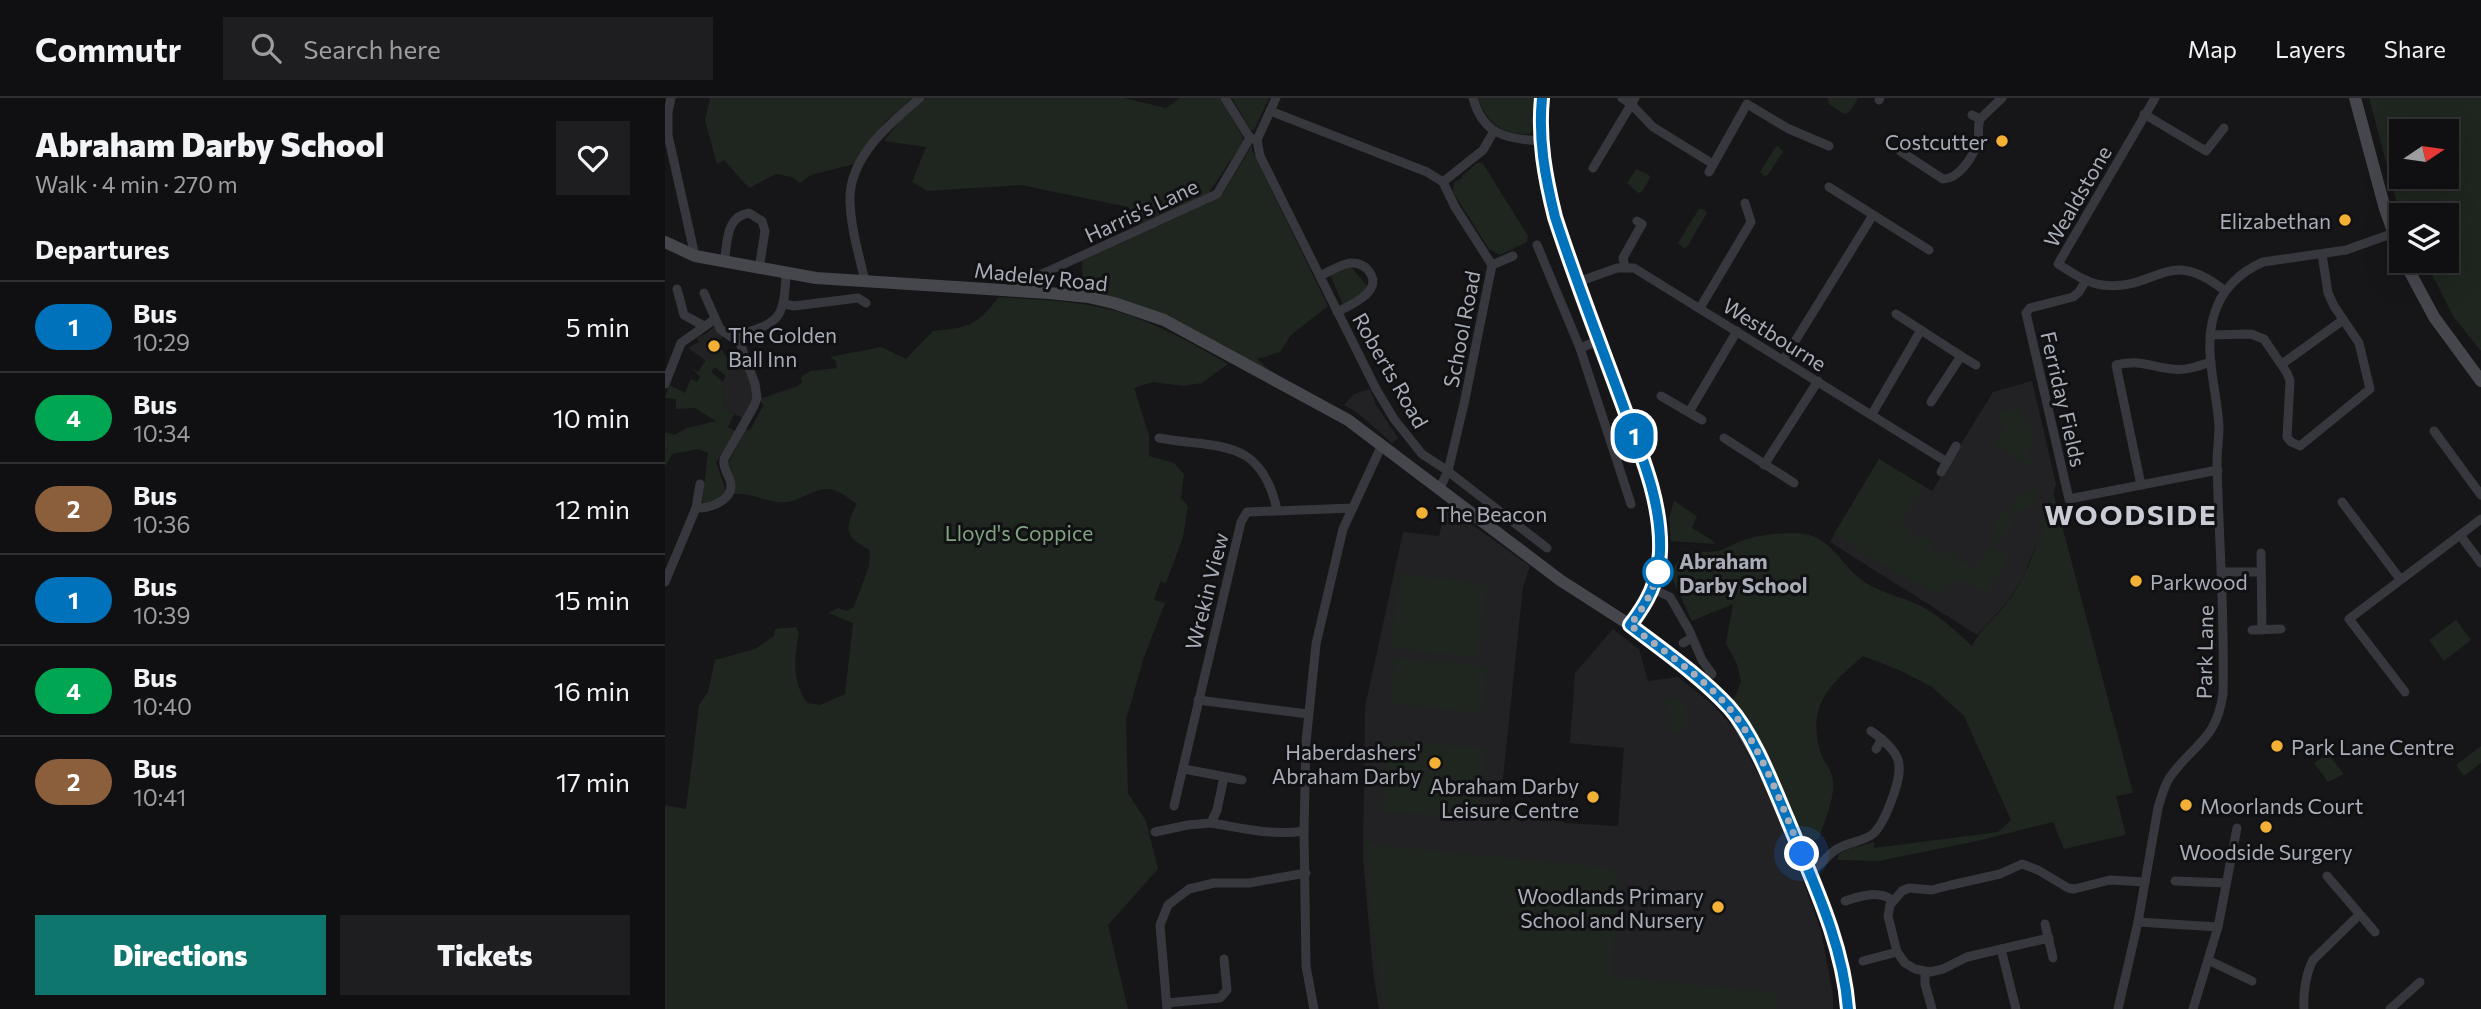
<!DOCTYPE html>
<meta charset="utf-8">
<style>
body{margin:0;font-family:Commissioner,sans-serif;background:#1e1e20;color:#f1f3f6;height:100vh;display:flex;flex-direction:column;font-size:26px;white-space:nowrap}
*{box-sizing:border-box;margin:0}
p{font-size:23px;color:#9c9d9f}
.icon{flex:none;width:38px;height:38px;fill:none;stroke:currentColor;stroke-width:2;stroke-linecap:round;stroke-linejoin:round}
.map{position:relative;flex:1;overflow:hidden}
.sheet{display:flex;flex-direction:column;background:#101012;width:665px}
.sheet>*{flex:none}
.badge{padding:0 14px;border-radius:23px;font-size:24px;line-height:46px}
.needle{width:46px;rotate:77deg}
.tools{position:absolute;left:1724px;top:21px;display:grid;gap:14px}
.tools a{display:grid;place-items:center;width:70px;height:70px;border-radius:0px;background:#101012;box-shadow:0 7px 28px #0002,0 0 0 2px #303032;font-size:35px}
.you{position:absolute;width:35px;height:35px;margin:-18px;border:5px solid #fff;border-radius:50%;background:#1a73e8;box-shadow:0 0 0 10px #1a73e833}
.map>.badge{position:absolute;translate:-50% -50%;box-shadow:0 0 0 4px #fff}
h2{padding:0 35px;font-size:26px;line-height:63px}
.round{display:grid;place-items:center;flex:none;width:74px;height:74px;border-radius:0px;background:#1e1e20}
.overview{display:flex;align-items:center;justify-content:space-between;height:119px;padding:0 35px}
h1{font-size:33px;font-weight:800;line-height:52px}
.cta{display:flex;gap:14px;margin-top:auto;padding:14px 35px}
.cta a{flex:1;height:80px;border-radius:0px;background:#0f766e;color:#fff;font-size:28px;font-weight:800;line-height:80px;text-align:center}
.cta a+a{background:#1e1e20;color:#f1f3f6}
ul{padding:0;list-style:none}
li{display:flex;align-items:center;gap:21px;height:91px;padding:0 35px;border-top:2px solid #303032}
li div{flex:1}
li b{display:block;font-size:26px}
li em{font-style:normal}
li .badge{min-width:77px;font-weight:700;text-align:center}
header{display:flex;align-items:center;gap:42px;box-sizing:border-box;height:98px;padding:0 35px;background:#101012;border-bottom:2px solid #303032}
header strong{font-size:33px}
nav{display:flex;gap:38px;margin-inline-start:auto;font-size:24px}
.search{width:490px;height:63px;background:#1e1e20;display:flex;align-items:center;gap:18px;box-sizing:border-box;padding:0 24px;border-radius:0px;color:#9c9d9f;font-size:26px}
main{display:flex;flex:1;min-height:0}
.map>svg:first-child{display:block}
</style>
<header>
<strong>Commutr</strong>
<div class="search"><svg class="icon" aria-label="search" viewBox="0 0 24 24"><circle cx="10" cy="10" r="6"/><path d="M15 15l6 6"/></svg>Search here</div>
<nav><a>Map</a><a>Layers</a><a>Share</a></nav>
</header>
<main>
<section class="sheet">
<div class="overview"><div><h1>Abraham Darby School</h1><p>Walk · 4 min · 270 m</p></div><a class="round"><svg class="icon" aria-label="heart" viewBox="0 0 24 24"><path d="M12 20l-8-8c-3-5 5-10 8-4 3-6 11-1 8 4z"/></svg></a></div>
<h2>Departures</h2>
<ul>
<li><span class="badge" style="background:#0072bc;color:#fff">1</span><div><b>Bus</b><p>10:29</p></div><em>5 min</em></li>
<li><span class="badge" style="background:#00a651;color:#fff">4</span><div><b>Bus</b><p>10:34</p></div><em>10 min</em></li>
<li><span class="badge" style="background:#8b5e3c;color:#fff">2</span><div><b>Bus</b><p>10:36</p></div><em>12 min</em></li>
<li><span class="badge" style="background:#0072bc;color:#fff">1</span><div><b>Bus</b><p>10:39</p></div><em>15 min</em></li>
<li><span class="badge" style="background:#00a651;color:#fff">4</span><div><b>Bus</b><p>10:40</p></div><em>16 min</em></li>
<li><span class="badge" style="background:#8b5e3c;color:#fff">2</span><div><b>Bus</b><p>10:41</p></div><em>17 min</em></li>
</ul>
<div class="cta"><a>Directions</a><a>Tickets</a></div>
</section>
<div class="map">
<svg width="1816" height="911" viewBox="0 0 1816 911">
<rect width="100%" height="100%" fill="#161618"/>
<g fill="#222225">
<path d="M 49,229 L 58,238 L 53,244 L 56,251 L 64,263 L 68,261 L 72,271 L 79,269 L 85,283 L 89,296 L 79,321 L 60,311 L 57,286 L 61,277 L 23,250 L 34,244 L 32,239 L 41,236 Z"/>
<path d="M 1367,283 L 1391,386 L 1376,436 L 1358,479 L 1344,502 L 1312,537 L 1165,444 L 1214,361 L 1267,393 L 1328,294 Z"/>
<path d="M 705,291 L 711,307 L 733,340 L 727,345 L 693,315 L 679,307 L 689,296 Z"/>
<path d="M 781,408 L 865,468 L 858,489 L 835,709 L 842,715 L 899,721 L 899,725 L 953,728 L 959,650 L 905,645 L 910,575 L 948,531 L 974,551 L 983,583 L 1013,579 L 1047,606 L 1067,628 L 1107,701 L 1139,785 L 1156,833 L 1168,897 L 1168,911 L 714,911 L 708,874 L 698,760 L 700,609 L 738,434 L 774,438 Z"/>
</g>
<g fill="#1e261f" fill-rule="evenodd">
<path d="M 45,0 L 247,0 L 219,25 L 189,66 L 146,77 L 135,85 L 127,79 L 111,76 L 84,90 L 59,62 L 52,66 L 40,22 Z"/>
<path d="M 262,0 L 459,0 L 501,10 L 515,0 L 555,0 L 578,39 L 578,44 L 543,96 L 474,128 L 471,118 L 463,109 L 356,87 L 262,93 L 247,84 L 261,49 L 219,43 L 235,23 Z"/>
<path d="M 567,0 L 604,0 L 589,32 L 586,32 Z"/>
<path d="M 813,0 L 873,0 L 868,32 L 864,36 C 838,38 820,23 813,0 Z"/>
<path d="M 1163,0 L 1192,0 L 1193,1 L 1184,14 L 1179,16 L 1164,6 Z"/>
<path d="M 1704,0 L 1816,0 L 1816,253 L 1788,218 L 1760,163 L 1782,163 L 1782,117 L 1738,117 L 1732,105 ZM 1736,33 L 1782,33 L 1782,79 L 1736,79 Z"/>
<path d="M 587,47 L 587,52 L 663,208 L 626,237 L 615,254 L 592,261 L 605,272 L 418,194 L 417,163 L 549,102 L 559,94 Z"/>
<path d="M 1113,48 L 1118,54 L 1103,77 L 1099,78 L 1095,74 L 1110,50 Z"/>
<path d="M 817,64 L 863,138 L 862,144 L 835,157 L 824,151 L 788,94 L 789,84 L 797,80 L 797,78 L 812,65 Z"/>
<path d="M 971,71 L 984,77 L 985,80 L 977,94 L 973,95 L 962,85 Z"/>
<path d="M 1034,111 L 1038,111 L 1042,115 L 1022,149 L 1019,151 L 1013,145 Z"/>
<path d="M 681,169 L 687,170 L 703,189 L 696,198 L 678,206 L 665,177 Z"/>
<path d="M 334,199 C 372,202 413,202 451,213 C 491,225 527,245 563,266 L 537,285 L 518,288 L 488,284 L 469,290 L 484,337 L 484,358 L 509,365 L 519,376 L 516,400 L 523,408 L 518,439 L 501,485 L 495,484 L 489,502 L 500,505 L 479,559 L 461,622 L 463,695 L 481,723 L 493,771 L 443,827 L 463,911 L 0,911 L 0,707 L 21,711 L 34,607 L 43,594 L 50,562 L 90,551 L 109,538 L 110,531 L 131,529 L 134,535 C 129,560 127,584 142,605 L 155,607 L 180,596 L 188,525 L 163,515 L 173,510 L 183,513 L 189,509 L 204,468 L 205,452 C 179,439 179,430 192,406 C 184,401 174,392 164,391 C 150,390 136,402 122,404 C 104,406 87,394 69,396 L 69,384 L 62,368 L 80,331 L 85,332 L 98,308 L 95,301 L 133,288 L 137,284 L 136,279 L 146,273 L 172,270 L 171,263 L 165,259 L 216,249 L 241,261 L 268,233 C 304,229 310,229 334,199 Z"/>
<path d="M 56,251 L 64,263 L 68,261 L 72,271 L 61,278 L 50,269 L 46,274 L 57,283 L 60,311 L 69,316 L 63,329 L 72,334 L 51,364 L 61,393 C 55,399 46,406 37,405 L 43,355 L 34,351 L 7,356 L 0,369 L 0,334 L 9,337 L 22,330 L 51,323 L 30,310 L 11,311 L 11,301 L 0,300 L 4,287 L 20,295 L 26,281 L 32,284 L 35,279 L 27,270 L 33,274 L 41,262 L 45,264 Z"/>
<path d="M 1348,308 L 1351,308 L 1348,312 L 1351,314 L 1355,310 L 1355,317 L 1362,321 L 1370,342 L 1362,358 L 1369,366 L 1367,369 L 1329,346 L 1339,328 L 1334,317 Z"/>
<path d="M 1214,361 L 1260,389 L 1236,425 L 1254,443 L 1258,438 L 1268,443 L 1266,450 L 1279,458 L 1283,452 L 1292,457 L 1291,460 L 1310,471 L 1325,446 L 1344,459 L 1322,495 L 1302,484 L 1285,485 L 1275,498 L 1234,477 L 1169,436 Z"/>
<path d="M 1365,390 L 1374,394 L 1365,411 L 1359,410 L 1355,415 L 1345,410 L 1356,395 L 1360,397 Z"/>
<path d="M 1388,394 L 1468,695 L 1451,698 L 1461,737 L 1399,751 L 1388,724 L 1312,743 L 1214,763 L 1172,762 L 1174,756 L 1183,751 L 1209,744 L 1209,750 L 1333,734 L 1346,722 L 1299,618 L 1267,589 L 1234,572 L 1198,558 C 1165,587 1142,606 1155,653 C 1158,664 1167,671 1168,683 C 1170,700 1159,724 1154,741 L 1140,744 L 1115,684 L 1089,634 L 1067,605 L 1076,584 L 1072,566 L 1061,545 L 1068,506 L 1027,523 L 1005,476 C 1024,443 1020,457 1052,453 C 1059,452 1064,448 1071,445 C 1087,437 1122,433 1140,436 C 1165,440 1175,464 1193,479 C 1210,494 1236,498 1256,508 C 1275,518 1292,534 1307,548 C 1316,529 1333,518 1345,501 C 1367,469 1378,430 1388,394 Z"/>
<path d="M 1009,403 L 1032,418 L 1027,430 L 1050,444 L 1049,446 L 1006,443 L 1004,421 Z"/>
<path d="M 1338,411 L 1351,420 L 1342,436 L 1337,437 L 1331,446 L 1326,444 L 1334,431 L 1328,427 Z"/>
<path d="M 734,475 L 822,486 L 813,560 L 726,550 Z"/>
<path d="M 1791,522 L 1806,542 L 1779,563 L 1764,542 Z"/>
<path d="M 730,560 L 822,568 L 817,615 L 726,606 Z"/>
<path d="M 1000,599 C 1020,602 1025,612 1021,631 L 1008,636 Z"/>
<path d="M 723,642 L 820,650 L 814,721 L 717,713 Z"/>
<path d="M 1816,648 L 1816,665 L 1799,678 L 1791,667 Z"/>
<path d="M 1663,656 L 1679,676 L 1663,684 L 1649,665 Z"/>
<path d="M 700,741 L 708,746 L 733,749 L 948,770 L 954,779 L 946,878 L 1111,895 L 1110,911 L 719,911 L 707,825 Z"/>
</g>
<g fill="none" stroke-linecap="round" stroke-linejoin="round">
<g stroke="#37383d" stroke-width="9">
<path d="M 6,0 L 3,14 L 3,37 L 30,158"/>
<path d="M 560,0 L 585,40"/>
<path d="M 808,0 C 818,37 842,41 875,43"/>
<path d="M 957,0 L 966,6 L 988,29 L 1048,66"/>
<path d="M 1490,0 L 1393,166 C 1406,174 1421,185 1437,187 C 1492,194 1502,146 1560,193"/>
<path d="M 1214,2 L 1215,0"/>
<path d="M 605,13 L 762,74 L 778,84 L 790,109 L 827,167 L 799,306 L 783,373 L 775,390"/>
<path d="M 1479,16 L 1541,53 L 1559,30"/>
<path d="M 1307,17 L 1315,21 L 1337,0"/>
<path d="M 592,42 L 595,58 L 711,291 L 729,321 L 757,356 L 780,371 L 882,450"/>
<path d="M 1235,53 L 1278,81 C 1294,81 1308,59 1312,45 C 1315,37 1312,30 1315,21"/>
<path d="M 928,70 L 970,0"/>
<path d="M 1044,74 L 1082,6 L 1124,31 L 1164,48"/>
<path d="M 778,84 L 818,52 L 829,33"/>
<path d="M 1164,89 L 1264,152"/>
<path d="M 872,147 L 915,250 L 966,406"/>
<path d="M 59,164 C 63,144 60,119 84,115 L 97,123 L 100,133 L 94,171"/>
<path d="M 827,167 L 848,158"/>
<path d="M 960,169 L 958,160 L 977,126 L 972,123"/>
<path d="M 655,178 C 664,174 677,165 687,165 C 692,165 698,167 702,171 C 722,192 686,207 672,214"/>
<path d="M 1421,182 L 1414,194 L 1408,199 L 1365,210 L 1361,215 L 1404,401 L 1553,372"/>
<path d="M 200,183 C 194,157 186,131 185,104 C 183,60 224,26 255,0"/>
<path d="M 913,184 L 952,170 L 969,170 L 1282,364 L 1291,348"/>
<path d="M 12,191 L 19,217 L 39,228"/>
<path d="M 348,194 L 353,187 L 552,96 L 585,40 L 592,42 L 611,0"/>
<path d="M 120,206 L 129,208 L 193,200 L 201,205"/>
<path d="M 1035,210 L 1086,124 L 1080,105"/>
<path d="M 1231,216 L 1296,258"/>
<path d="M 1545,237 L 1586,236 L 1599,241 L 1622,275 L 1625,283 L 1622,339 L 1626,344 L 1635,348 L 1705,291 L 1694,245 L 1669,208 L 1663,195 L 1657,156"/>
<path d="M 69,239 C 114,224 119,224 121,175"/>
<path d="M 915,250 L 935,242"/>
<path d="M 1119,261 L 1208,117"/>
<path d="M 1617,266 L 1678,222"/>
<path d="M 0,286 L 16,245 L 50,221"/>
<path d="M 996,298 L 1037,322"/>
<path d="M 1266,304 L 1296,258 L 1311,267"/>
<path d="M 1024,314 L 1072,233"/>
<path d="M 1207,316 L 1256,232"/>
<path d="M 1769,333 L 1816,397"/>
<path d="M 494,340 C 553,351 596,338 612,412"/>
<path d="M 1059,340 L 1129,385"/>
<path d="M 1099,367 L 1153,283"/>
<path d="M 1276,374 L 1282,364"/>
<path d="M 1476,387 L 1451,267 C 1480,261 1482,269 1507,271 C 1521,273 1533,268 1546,264"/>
<path d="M 1677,404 L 1735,481"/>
<path d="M 31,410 L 35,386"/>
<path d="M 1795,437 L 1816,465"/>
<path d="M 1596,455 L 1597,532"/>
<path d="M 1557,474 L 1596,474"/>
<path d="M 0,484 L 31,410 C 43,411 66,403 66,388 C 66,378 57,372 59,361 L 89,308 L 92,300 L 90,286 L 75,245 L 55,231 L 39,195"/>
<path d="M 988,491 L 1005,499 L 1024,532 L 1037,562 L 1047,576"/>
<path d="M 1587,532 L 1616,531"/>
<path d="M 1018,545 L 1027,540"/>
<path d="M 1740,594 L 1684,521 L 1816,421"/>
<path d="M 533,602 L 643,616"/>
<path d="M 1211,651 L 1217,641"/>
<path d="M 519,671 L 577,682"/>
<path d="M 559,679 L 552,712 L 546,725 C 577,730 607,738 639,733"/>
<path d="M 509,708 L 576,424 L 582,414 L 688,410"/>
<path d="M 490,734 L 523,727 L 546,725"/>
<path d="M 1145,773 C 1156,768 1160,760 1169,753 C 1181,743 1198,745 1209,735 C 1217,727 1223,712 1227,701 C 1240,666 1237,655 1206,633"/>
<path d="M 1662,778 L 1710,834"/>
<path d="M 1510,783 L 1561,785"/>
<path d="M 1180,803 C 1196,798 1213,792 1227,802"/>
<path d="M 1473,824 L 1553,829"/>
<path d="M 1380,826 L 1388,860"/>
<path d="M 1384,840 L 1302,859 L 1278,871 L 1265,874 L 1250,871 L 1240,865 L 1232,854 L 1223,818 L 1225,807 L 1237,793 L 1244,790 L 1267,792 L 1286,787 L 1335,776 L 1357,766 L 1373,772 L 1403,790 L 1409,791 L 1445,782 L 1480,784"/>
<path d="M 1336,851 L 1351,911"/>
<path d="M 1198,863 L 1232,854"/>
<path d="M 1545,863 L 1587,883"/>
<path d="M 1260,874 L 1260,886 L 1267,911"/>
<path d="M 502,905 L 555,900 L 562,892 L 559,861"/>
<path d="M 502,911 L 495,827 L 503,807 L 524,791 L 549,785 L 584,785 L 641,775"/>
<path d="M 649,911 L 641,868 L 639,733 L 641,644 L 651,546 L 678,431 L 716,349"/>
<path d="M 1453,911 L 1473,824 L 1493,710 C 1496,699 1499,688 1505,679 C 1529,645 1551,643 1558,596 C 1560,519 1554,443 1552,366 C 1552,353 1554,341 1554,328 C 1552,292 1538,253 1549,217 C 1556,192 1575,174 1598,164 L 1681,152 L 1729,135"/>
<path d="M 1528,911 L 1553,829 L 1572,730"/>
<path d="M 1639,911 C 1638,895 1641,875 1648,862 L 1694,817"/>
<path d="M 1725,911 L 1755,884"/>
</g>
<g stroke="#45474d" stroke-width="12">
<path d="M 877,0 C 873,41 880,80 890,119 C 911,184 936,247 959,310 C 976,356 998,404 995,454 C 994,483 982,505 965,527"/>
<path d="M 1690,0 L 1720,111 L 1736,155"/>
<path d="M 0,144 L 30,158 L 151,180 L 384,195 L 423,199 L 449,205 L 499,222 L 683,322 L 895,482 L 965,527 L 1037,584 L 1065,611 L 1106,683 L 1145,773 L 1168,837 L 1180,881 L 1183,911"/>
<path d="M 1739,163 L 1769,219 L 1816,283"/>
</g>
</g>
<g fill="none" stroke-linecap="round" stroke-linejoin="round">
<g stroke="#fff" stroke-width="16">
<path id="line" d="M 877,0 C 873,41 880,79 890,119 C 911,184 936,247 959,310 C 976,356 997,404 995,454 C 994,483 982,505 965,527 C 999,553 1035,578 1064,609 C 1089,637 1108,688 1123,723 C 1148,784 1178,845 1183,911"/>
</g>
<use href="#line" stroke="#0072bc" stroke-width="10"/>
<path stroke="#a8adb8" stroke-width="7" stroke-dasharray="0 12.6" d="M 993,474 L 993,469 C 990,492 979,509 965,527 C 998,553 1037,578 1065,611 C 1096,648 1118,711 1137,756"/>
</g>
<g fill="#f2b134" stroke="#111113" stroke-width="2.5">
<circle cx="1337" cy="43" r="7"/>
<circle cx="1680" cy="122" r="7"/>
<circle cx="49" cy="248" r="7"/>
<circle cx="757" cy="415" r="7"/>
<circle cx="1471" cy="483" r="7"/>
<circle cx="1612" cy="648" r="7"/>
<circle cx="770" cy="665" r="7"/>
<circle cx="928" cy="699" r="7"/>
<circle cx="1521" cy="707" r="7"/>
<circle cx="1601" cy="729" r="7"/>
<circle cx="1053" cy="809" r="7"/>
</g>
<circle fill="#fff" stroke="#0072bc" stroke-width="3.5" cx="993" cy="474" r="14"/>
<g text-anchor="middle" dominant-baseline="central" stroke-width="6" stroke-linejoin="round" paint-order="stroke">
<g font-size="21" fill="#a8adb8" stroke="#111113" text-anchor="end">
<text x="1323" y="43">Costcutter</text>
<text x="1666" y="122">Elizabethan</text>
<text x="63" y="236" text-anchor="start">The Golden<tspan x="63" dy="24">Ball Inn</tspan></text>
<text x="771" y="415" text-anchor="start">The Beacon</text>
<text x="1485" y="483" text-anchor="start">Parkwood</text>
<text x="1626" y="648" text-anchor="start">Park Lane Centre</text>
<text x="756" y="653">Haberdashers'<tspan x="756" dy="24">Abraham Darby</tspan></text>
<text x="914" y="687">Abraham Darby<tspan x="914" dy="24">Leisure Centre</tspan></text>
<text x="1535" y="707" text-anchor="start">Moorlands Court</text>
<text x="1601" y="753" text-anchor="middle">Woodside Surgery</text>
<text x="1039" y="797">Woodlands Primary<tspan x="1039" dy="24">School and Nursery</tspan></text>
</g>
<g font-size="21" fill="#a8adb8" stroke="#111113">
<text transform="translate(1412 98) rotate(-60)">Wealdstone</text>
<text transform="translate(476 112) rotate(-25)">Harris's Lane</text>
<text transform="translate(376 178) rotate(6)">Madeley Road</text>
<text transform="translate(796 231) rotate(-79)">School Road</text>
<text transform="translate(1110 236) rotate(32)">Westbourne</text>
<text transform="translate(726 272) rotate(60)">Roberts Road</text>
<text transform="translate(1399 301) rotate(77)">Ferriday Fields</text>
<text transform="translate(541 493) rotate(-76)">Wrekin View</text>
<text transform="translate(1539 554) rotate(-89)">Park Lane</text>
</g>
<g font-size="21" fill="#7fa381" stroke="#111113">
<text x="354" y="434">Lloyd's Coppice</text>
</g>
<g font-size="21" font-weight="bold" fill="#a8adb8" stroke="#111113" text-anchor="start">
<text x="1014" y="462">Abraham<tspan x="1014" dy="24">Darby School</tspan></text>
</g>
<g font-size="28" font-weight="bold" letter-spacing="2" fill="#c9ccd4" stroke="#111113">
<text x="1466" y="416">WOODSIDE</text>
</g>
</g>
</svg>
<div class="tools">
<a><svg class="needle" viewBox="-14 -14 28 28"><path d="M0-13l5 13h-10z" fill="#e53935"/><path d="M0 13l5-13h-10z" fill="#9c9d9f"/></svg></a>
<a><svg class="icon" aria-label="layers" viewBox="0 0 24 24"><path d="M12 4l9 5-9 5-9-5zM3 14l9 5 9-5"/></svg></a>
</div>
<div class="you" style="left:1137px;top:756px"></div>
<b class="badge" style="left:969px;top:338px;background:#0072bc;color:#fff">1</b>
</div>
</main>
